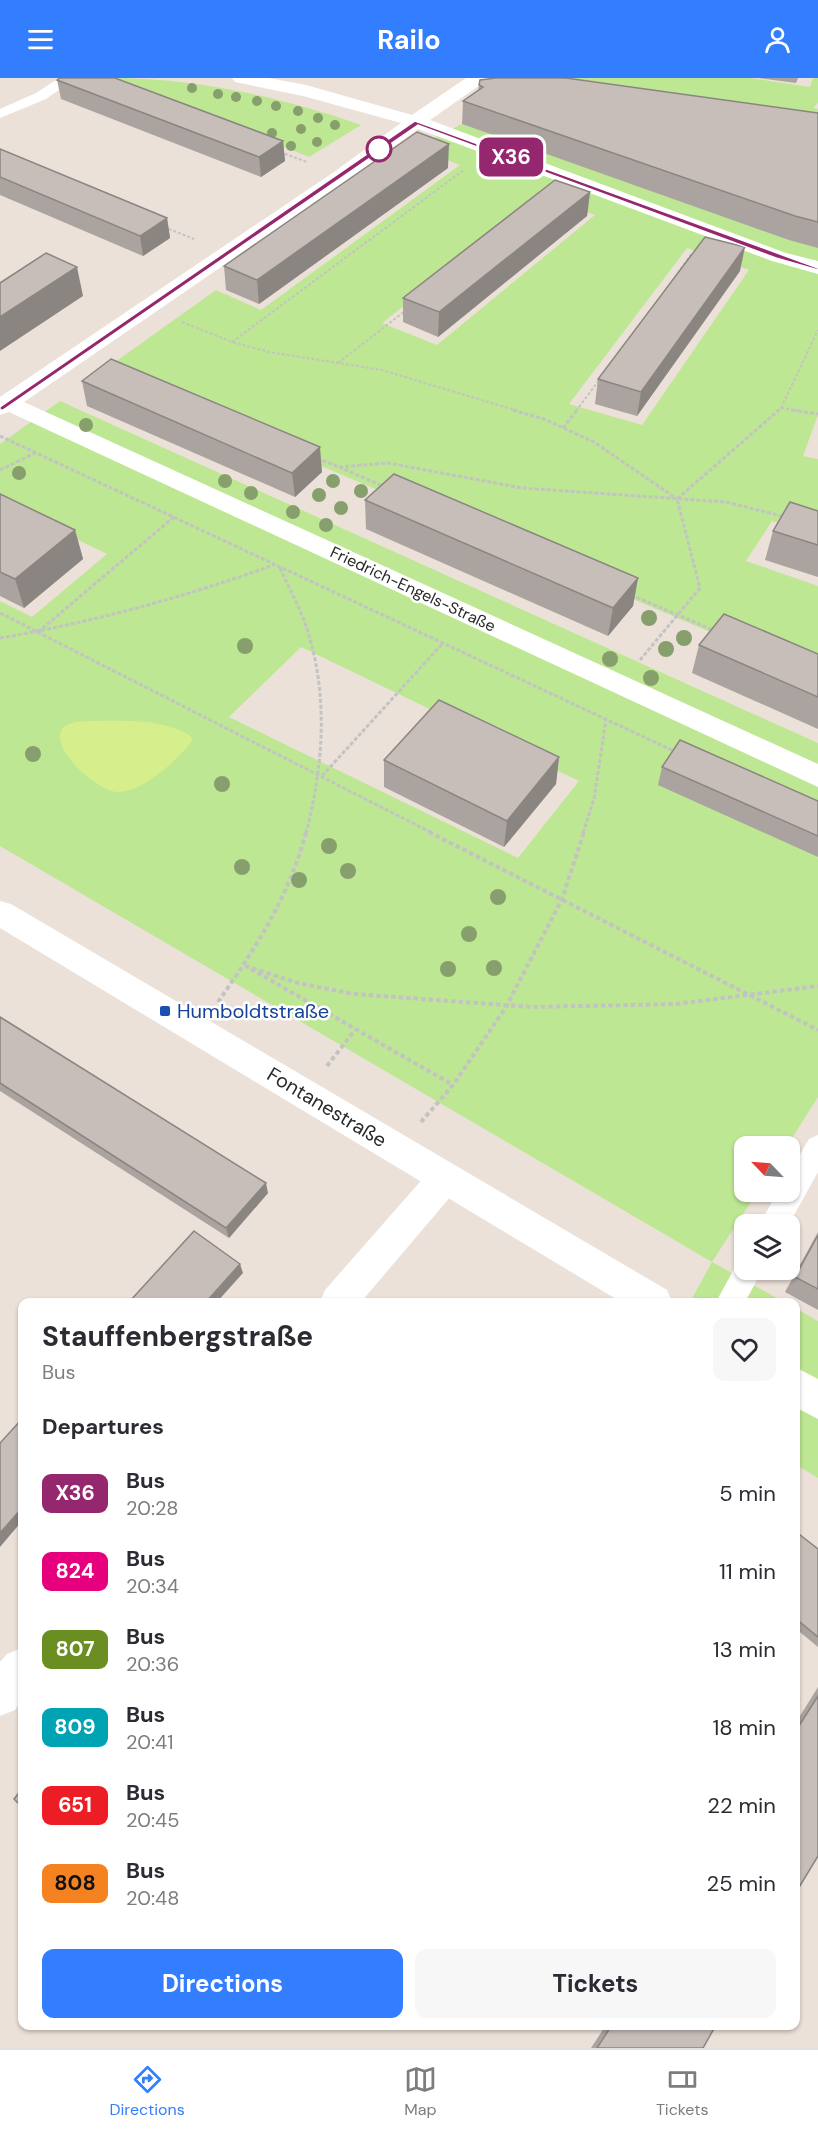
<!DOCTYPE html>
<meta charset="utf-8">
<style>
body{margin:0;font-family:"DM Sans",sans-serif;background:#f7f7f7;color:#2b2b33;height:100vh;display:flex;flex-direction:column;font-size:22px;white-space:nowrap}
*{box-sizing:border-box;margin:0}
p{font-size:20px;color:#7c7c81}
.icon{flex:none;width:33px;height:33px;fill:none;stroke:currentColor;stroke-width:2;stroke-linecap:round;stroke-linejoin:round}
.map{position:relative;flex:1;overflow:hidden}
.side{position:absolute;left:18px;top:1220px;width:782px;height:732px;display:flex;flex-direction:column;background:#fff;border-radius:12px;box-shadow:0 2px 4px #0004}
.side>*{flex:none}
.badge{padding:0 12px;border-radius:9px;font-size:21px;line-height:39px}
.needle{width:39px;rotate:295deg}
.controls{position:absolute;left:734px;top:1058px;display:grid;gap:12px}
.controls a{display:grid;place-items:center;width:66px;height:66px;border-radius:12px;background:#fff;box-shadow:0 2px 4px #0004;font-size:30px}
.map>.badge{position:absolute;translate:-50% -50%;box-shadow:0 0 0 3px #fff}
h2{padding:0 24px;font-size:22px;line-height:54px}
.round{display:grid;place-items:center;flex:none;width:63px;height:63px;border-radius:12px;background:#f7f7f7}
.head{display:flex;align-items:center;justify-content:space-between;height:102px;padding:0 24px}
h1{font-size:28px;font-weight:700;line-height:45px}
.primary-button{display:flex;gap:12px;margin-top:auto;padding:12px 24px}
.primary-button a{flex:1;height:69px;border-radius:12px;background:#337dff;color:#fff;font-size:24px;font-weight:700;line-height:69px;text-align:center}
.primary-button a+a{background:#f7f7f7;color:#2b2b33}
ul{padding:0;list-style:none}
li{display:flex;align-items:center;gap:18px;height:78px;padding:0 24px}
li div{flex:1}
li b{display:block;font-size:22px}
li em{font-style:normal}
li .badge{min-width:66px;font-weight:700;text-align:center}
header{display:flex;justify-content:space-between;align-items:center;height:78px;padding:0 24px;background:#337dff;color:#fff;font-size:27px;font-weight:700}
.tab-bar{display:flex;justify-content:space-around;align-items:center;height:84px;border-top:2px solid #e1e1e2;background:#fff;font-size:16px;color:#7c7c81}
.tab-bar a{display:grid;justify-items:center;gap:3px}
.tab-bar .selected{color:#337dff}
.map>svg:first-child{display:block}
</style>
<header><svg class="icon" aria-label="menu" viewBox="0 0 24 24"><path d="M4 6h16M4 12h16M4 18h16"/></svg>Railo<svg class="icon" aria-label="person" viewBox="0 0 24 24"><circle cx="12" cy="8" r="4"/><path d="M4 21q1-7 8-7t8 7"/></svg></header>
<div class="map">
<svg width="818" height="1970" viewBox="0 0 818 1970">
<rect width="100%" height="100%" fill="#ece1d9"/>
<g fill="#bde792" fill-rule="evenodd">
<path d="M 111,0 C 196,0 281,19 361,47 L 309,79 Z"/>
<path d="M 525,0 L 751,0 L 810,9 L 813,0 L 818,0 L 818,25 L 813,30 L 818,31 L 818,60 Z"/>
<path d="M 462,46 L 818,170 L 818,337 L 803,378 L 818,381 L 818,456 L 772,443 L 746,483 L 818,508 L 818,600 L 101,294 L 216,212 L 261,232 L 460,87 L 415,69 ZM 545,118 L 595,137 L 437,267 L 382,245 ZM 687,170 L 749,192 L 642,347 L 569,326 Z"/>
<path d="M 60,323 L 818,665 L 818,1019 L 787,1068 L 744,1068 L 744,1113 L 758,1113 L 712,1184 L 784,1224 L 690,1224 L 712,1184 L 0,768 L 0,523 L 32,539 L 107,476 L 0,424 L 0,366 ZM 301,569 L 579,703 L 518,780 L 229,639 Z"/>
<path d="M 795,1230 L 818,1243 L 818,1400 L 795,1386 Z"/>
</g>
<path fill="#d6ef8c" d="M 90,643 C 123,643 161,640 191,658 L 192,663 C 177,682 143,715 117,714 C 97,713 47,669 63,650 C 69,643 82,644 90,643 Z"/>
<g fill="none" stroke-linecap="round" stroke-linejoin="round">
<g stroke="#c3c3c3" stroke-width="2" stroke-dasharray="3 2" stroke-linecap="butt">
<path d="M 280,74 L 307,84"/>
<path d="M 164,149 L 194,161"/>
<path d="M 672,203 L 692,175"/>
<path d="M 182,244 L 232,264 L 269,274 L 382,292 L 518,333"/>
<path d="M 232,264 L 465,91"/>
<path d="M 338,285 L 405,233"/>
<path d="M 781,330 L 801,333"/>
<path d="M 576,333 L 600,301"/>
<path d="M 777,333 L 781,330 L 818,252"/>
</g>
<g stroke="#c3c3c3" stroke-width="3" stroke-dasharray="4 2" stroke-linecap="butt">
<path d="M 513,332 L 544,341 L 594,364 L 677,421"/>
<path d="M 792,332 L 818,336"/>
<path d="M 563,350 L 577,332"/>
<path d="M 0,358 L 676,674"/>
<path d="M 317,380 L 339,389 L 388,385 L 522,410 L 726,424 L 786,439"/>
<path d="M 339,389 L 385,409"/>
<path d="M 0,392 L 35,375"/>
<path d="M 280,490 C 288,508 298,526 305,545 C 329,614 324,686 306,755"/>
<path d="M 631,517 L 715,553"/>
<path d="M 0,535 L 432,755"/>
<path d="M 38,554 L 174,439"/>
<path d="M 0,560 C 94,544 184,519 274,487"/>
<path d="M 640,582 L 700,510 L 677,421 L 779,332"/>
<path d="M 322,698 L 443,565"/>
<path d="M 583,755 L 594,721 L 606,642"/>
</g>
<g stroke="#c3c3c3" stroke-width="4" stroke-dasharray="4.5 3" stroke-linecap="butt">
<path d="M 429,754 L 818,952"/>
<path d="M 245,888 L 298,905 L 354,916 L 532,929 L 676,926 L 818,908"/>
<path d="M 251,891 L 453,1007"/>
<path d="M 218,924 C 255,871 290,817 306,754"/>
<path d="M 327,988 L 355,952"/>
<path d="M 421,1044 L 453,1007 L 506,929 L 562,821 L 584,754"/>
</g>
<g fill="#fff" fill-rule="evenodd">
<path d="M 59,0 L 76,0 L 46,21 L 0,40 L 0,31 L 36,15 Z"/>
<path d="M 818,1057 L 818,1094 L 789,1146 L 760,1146 L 778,1113 L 789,1113 L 789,1095 L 809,1061 Z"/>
<path d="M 744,1180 L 744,1191 L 763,1191 L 745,1224 L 716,1224 L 739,1182 Z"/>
</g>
<g fill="#fff" fill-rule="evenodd">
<path d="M 232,0 L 269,0 L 306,7 L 412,37 L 466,0 L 499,0 L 530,4 L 532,8 L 530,12 L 523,14 L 477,9 L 430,42 L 786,175 L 818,183 L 818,196 L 772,183 L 418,51 L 348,102 L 24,324 L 818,686 L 818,709 L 9,334 L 0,337 L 0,319 L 334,94 L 401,45 L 303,18 L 235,4 Z"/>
<path d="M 445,1084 L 457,1089 L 462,1100 L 457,1111 L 361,1224 L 320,1224 L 325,1212 L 433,1089 Z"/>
<path d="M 22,1570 L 22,1623 L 15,1632 L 0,1638 L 0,1584 L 7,1576 Z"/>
</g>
<g fill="#fff" fill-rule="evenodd">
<path d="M 0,823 L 11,826 L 667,1212 L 672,1224 L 621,1224 L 0,850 Z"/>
<path d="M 795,1289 L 818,1301 L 818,1341 L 795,1329 Z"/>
</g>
</g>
<g fill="#879f6d">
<circle cx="192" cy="10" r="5"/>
<circle cx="218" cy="16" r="5"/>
<circle cx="236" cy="19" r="5"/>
<circle cx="257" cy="23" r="5"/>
<circle cx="276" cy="28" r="5"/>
<circle cx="298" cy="33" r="5"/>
<circle cx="318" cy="40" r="5"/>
<circle cx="335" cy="47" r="5"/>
<circle cx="301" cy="51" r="5"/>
<circle cx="272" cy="55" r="5"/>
<circle cx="317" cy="64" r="5"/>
<circle cx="291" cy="68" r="5"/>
<circle cx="86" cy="347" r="7"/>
<circle cx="19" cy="395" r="7"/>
<circle cx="225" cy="403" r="7"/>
<circle cx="333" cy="403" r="7"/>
<circle cx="361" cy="413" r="7"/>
<circle cx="251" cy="415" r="7"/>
<circle cx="319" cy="417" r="7"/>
<circle cx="341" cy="430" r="7"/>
<circle cx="293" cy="434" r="7"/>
<circle cx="326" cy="447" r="7"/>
<circle cx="649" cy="540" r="8"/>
<circle cx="684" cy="560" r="8"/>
<circle cx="245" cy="568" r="8"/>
<circle cx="666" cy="571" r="8"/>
<circle cx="610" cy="581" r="8"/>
<circle cx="651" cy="600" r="8"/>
<circle cx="33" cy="676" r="8"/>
<circle cx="222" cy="706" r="8"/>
<circle cx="329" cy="768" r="8"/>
<circle cx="242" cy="789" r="8"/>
<circle cx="348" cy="793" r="8"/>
<circle cx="299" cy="802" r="8"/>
<circle cx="498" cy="819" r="8"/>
<circle cx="469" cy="856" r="8"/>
<circle cx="494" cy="890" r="8"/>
<circle cx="448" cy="891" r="8"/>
</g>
<g fill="#aba39f">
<path d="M 759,0 L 798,0 L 796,5 Z"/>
<path d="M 57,2 L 283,63 L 285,83 L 261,99 L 61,21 Z"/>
<path d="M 479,7 L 818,35 L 818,170 L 789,162 L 462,46 L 463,23 L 478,12 Z"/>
<path d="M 0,71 L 167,140 L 170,160 L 143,178 L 0,117 Z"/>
<path d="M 448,90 L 259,226 L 226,212 L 224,188 Z"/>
<path d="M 590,114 L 587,138 L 438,259 L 403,244 L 403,220 Z"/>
<path d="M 740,193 L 637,338 L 595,326 L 598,301 Z"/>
<path d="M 82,303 L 322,394 L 295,419 L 87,328 Z"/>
<path d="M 0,416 L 75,452 L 83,481 L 24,530 L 0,518 Z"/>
<path d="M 365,422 L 638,500 L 633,528 L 608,558 L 366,451 Z"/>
<path d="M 818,433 L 818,499 L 765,482 L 773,453 Z"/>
<path d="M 699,567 L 818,576 L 818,651 L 692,595 Z"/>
<path d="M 559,679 L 556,706 L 504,769 L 384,709 L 384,682 Z"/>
<path d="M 662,689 L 818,723 L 818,779 L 658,707 Z"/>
<path d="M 0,939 L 268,1115 L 229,1160 L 0,1013 Z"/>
<path d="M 818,1154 L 818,1232 L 785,1214 Z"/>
<path d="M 795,1453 L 818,1471 L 818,1569 L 795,1550 Z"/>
<path d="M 818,1609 L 818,1778 L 795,1816 L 795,1646 Z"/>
<path d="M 606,1947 L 716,1947 L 703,1970 L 591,1970 Z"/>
</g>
<g fill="#8b8582">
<path d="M 283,63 L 285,83 L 261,99 L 259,79 Z"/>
<path d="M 449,66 L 448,90 L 259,226 L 257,202 Z"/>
<path d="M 590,114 L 587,138 L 438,259 L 439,234 Z"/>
<path d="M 167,140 L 170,160 L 143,178 L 140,158 Z"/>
<path d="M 745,169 L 740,193 L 637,338 L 641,314 Z"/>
<path d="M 77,189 L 83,218 L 0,273 L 0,239 Z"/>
<path d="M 320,369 L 322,394 L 295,419 L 292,395 Z"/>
<path d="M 75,452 L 83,481 L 24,530 L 15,501 Z"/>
<path d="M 638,500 L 633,528 L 608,558 L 613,530 Z"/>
<path d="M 559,679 L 556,706 L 504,769 L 507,743 Z"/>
<path d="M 266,1105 L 268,1115 L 229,1160 L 226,1150 Z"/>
<path d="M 240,1186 L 243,1195 L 217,1224 L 206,1224 Z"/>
<path d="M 22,1430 L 22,1443 L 0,1469 L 0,1455 Z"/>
</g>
<g fill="#c7beb9" stroke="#8b8582" stroke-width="1.5">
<path d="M 60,0 L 115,0 L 283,63 L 259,79 L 57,2 Z"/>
<path d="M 496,0 L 566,0 L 818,35 L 818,144 L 795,138 L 463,23 L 483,9 L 479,7 L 480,2 Z"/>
<path d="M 417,54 L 449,66 L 257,202 L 224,188 Z"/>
<path d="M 0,71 L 167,140 L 140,158 L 0,99 Z"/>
<path d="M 555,102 L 590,114 L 439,234 L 403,220 Z"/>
<path d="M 705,159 L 745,169 L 641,314 L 598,301 Z"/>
<path d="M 46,175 L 77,189 L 0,239 L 0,205 Z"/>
<path d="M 111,281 L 320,369 L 292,395 L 82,303 Z"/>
<path d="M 394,396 L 638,500 L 613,530 L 365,422 Z"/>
<path d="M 0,416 L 75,452 L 15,501 L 0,494 Z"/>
<path d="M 790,424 L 818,433 L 818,467 L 773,453 Z"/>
<path d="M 724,536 L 818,576 L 818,619 L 699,567 Z"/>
<path d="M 439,622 L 559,679 L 507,743 L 384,682 Z"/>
<path d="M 680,662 L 818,723 L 818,758 L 662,689 Z"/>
<path d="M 0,939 L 266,1105 L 226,1150 L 0,1005 Z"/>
<path d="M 194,1153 L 240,1186 L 206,1224 L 129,1224 Z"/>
<path d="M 818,1157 L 818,1211 L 795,1199 Z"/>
<path d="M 22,1341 L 22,1430 L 0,1455 L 0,1365 Z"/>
<path d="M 795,1453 L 818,1471 L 818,1559 L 795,1540 Z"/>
<path d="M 818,1618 L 818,1778 L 795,1816 L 795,1654 Z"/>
<path d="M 22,1711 L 22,1729 L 14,1721 Z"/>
<path d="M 612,1947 L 716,1947 L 703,1970 L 597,1970 Z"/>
</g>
<path fill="#95276e" stroke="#fff" stroke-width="1.5" d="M 415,43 L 818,190 L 818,192 L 776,180 L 418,47 L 3,332 L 0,332 L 0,329 Z"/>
<circle fill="#fff" stroke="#95276e" stroke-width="3" cx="379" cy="71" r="12"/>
<rect fill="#1a4fb4" stroke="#fff" stroke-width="2" x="159" y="927" width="12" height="12" rx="3"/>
<g text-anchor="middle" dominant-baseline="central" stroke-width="5" stroke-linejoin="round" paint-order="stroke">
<g font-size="16" fill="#292929" stroke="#fff">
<text transform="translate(413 511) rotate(25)">Friedrich-Engels-Straße</text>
</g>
<g font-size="20" fill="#164399" stroke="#fff" text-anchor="start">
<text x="177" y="933">Humboldtstraße</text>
</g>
<g font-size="20" fill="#292929" stroke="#fff">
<text transform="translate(327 1029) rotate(31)">Fontanestraße</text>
</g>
</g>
</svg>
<div class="controls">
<a><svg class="needle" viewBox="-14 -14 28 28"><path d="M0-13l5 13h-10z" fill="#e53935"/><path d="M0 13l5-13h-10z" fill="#7c7c81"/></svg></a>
<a><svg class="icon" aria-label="layers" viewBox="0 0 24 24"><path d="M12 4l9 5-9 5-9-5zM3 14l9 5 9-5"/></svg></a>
</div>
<b class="badge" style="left:511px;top:79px;background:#95276e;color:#fff">X36</b>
<section class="side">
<div class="head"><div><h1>Stauffenbergstraße</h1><p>Bus</p></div><a class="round"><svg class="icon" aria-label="heart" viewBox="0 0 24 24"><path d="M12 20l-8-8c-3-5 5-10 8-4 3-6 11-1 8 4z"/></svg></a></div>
<h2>Departures</h2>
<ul>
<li><span class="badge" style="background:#95276e;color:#fff">X36</span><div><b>Bus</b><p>20:28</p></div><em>5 min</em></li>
<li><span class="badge" style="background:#e6007e;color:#fff">824</span><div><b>Bus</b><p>20:34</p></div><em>11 min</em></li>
<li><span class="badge" style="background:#6b8e23;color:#fff">807</span><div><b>Bus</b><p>20:36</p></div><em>13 min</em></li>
<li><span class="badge" style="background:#00a3b4;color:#fff">809</span><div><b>Bus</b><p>20:41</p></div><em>18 min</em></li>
<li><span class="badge" style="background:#ed1d25;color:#fff">651</span><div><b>Bus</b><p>20:45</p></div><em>22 min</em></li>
<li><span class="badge" style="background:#f58220;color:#111">808</span><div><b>Bus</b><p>20:48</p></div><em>25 min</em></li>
</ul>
<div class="primary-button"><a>Directions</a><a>Tickets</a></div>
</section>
</div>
<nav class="tab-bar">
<a class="selected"><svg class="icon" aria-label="directions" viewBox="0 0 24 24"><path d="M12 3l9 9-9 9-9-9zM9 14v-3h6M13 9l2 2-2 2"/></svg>Directions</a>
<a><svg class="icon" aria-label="map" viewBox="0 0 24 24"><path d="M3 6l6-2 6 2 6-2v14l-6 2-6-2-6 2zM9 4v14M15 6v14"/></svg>Map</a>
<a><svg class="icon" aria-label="tickets" viewBox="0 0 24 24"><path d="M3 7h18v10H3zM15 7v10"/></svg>Tickets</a>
</nav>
